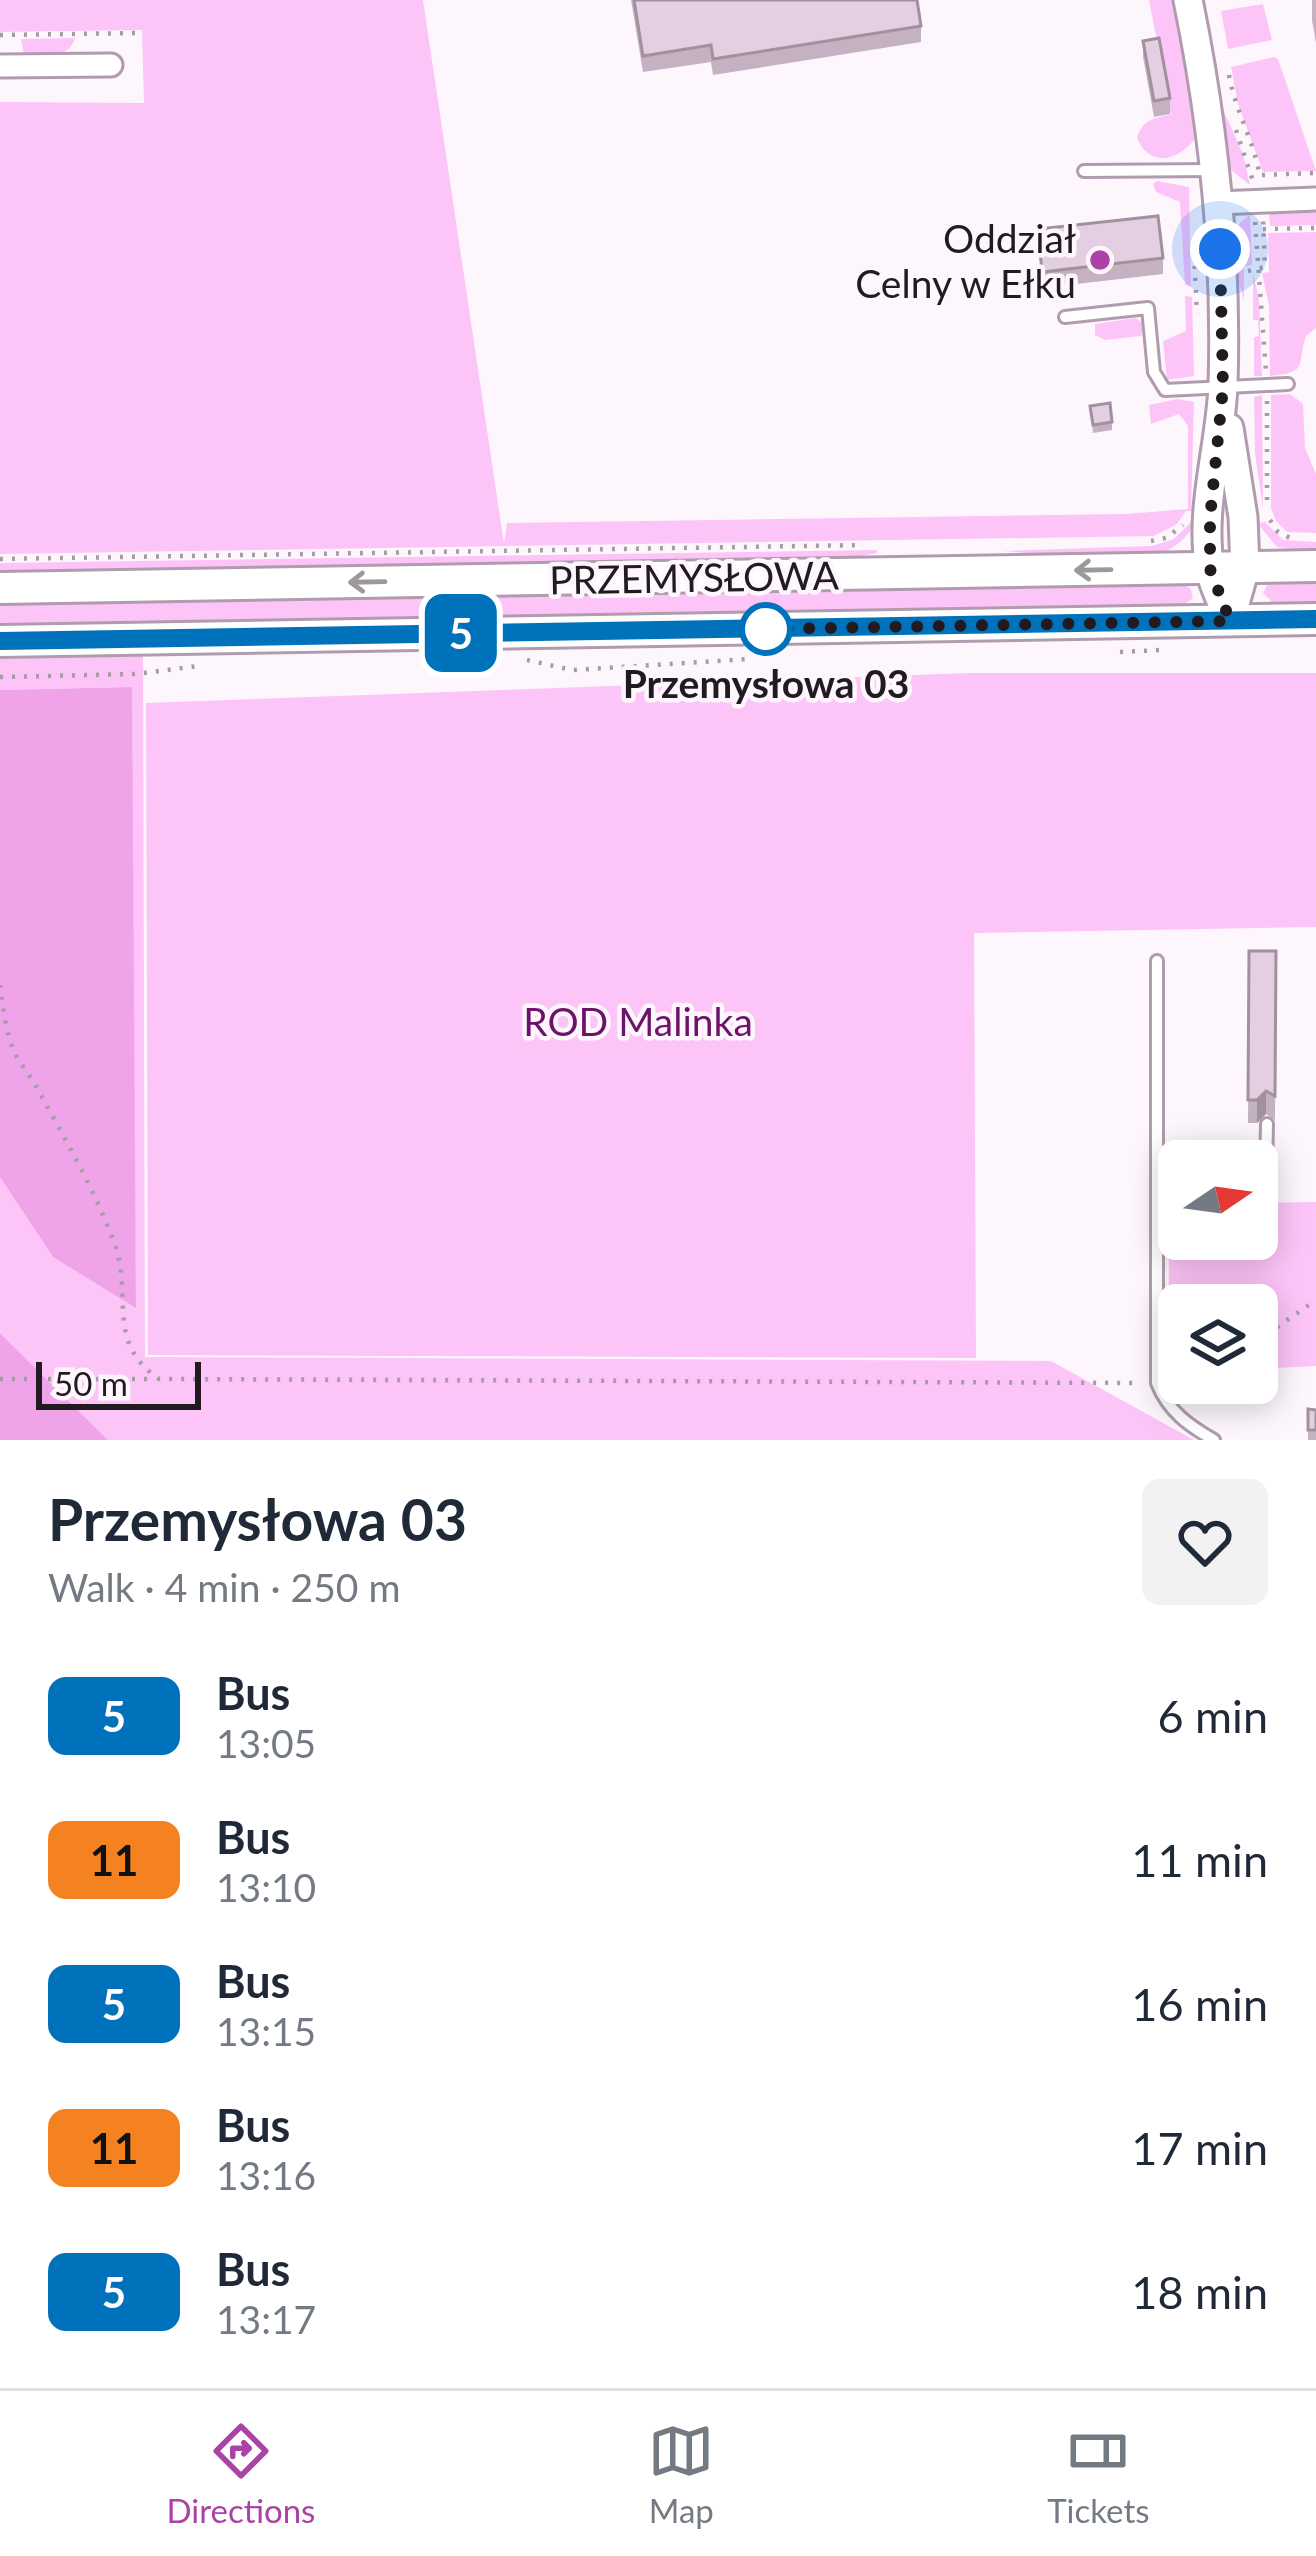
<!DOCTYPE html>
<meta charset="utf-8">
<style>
body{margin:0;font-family:Lato,sans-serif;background:#f2f2f3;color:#1f2937;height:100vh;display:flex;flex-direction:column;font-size:45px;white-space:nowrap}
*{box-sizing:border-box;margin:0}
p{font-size:39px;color:#747a83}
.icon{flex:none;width:66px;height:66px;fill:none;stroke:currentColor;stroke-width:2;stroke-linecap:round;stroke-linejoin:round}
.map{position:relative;height:1440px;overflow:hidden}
.drawer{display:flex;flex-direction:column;background:#fff;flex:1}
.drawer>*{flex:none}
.badge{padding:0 24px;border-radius:18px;font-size:42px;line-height:78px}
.needle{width:78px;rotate:77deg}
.controls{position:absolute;left:1158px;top:1140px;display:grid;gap:24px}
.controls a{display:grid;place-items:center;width:120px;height:120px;border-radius:18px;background:#fff;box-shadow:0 6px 30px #0003;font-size:60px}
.scale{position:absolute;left:36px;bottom:30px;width:165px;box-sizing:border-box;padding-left:12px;border:6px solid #221a21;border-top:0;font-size:33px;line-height:42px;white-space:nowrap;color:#221a21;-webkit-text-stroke:9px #fef6fd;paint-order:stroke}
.you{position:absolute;width:60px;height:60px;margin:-30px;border:9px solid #fff;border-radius:50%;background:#1a73e8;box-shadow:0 0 0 18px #1a73e833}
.map>.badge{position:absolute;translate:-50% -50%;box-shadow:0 0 0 6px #fff}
.round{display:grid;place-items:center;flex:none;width:126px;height:126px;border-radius:18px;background:#f2f2f3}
.headline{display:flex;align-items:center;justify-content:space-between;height:204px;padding:0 48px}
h1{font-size:57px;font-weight:700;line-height:90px}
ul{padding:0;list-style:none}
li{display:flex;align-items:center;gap:36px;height:144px;padding:0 48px}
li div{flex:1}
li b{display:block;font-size:45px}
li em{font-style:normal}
li .badge{min-width:132px;font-weight:700;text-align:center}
.menu{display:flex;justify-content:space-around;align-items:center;height:168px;border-top:3px solid #e0e1e3;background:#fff;font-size:33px;color:#747a83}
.menu a{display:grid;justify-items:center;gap:6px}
.menu .selected{color:#ab43a6}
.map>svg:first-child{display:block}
</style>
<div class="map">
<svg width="1316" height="1440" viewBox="0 0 1316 1440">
<rect width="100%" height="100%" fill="#fef6fd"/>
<g fill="#fdc4f8">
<path d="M 0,0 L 423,0 L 504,544 L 507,523 L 1126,514 L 1188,509 L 1188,426 L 1179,414 L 1151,424 L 1149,405 L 1177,399 L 1194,402 L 1191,511 L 1186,511 L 1177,524 L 1154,536 L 0,554 L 0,102 L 144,103 L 142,30 L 0,32 Z"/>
<path d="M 1149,0 L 1178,0 L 1198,134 C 1183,159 1151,171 1137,138 C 1143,119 1153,119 1171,114 Z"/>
<path d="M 1263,4 L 1272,40 L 1228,49 L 1221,11 Z"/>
<path d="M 75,38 C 69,60 44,54 24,54 L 21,39 Z"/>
<path d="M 1274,57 L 1278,59 L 1316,171 L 1263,172 L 1238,104 L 1231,67 Z"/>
<path d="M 1221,105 L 1243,154 L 1250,185 L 1231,170 Z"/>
<path d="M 1157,181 L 1189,187 L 1191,286 L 1185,285 L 1180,202 L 1156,192 L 1153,184 Z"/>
<path d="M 1316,211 L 1316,225 L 1270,226 L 1269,213 Z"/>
<path d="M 1250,215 L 1252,265 L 1244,267 L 1244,301 C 1237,272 1219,233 1250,215 Z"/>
<path d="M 1316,232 L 1316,328 L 1306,336 C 1296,366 1310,372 1270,376 L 1269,306 L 1262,273 L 1269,272 L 1268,233 Z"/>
<path d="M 1253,273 L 1259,299 L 1262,376 L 1254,376 L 1254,337 L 1259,336 L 1258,320 L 1253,320 Z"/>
<path d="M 1185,296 L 1192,297 L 1194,376 L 1167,380 L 1163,341 L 1186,331 Z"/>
<path d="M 1135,318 L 1145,324 L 1141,336 L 1105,340 L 1095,335 L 1095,324 Z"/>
<path d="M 1290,394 L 1303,404 L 1305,448 L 1316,474 L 1316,533 L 1287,532 L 1276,521 L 1271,508 L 1271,395 Z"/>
<path d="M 1262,395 L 1263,509 L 1255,453 L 1254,397 Z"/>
<path d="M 1191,522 L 1195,523 C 1189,534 1180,544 1168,550 C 1139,563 1038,554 1003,551 L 1152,546 L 1174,539 Z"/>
<path d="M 1265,522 L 1283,540 L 1316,542 L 1316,551 L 1277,547 L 1257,523 Z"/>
<path d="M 877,550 L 877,553 L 847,559 L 0,573 L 0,563 Z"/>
<path d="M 1316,582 L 1316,604 L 1274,604 L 1263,593 L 1268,584 L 1274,583 Z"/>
<path d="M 1183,584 L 1191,589 L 1193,598 L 1182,606 L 0,625 L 0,603 Z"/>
<path d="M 143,655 L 145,1357 L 1051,1361 L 1194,1440 L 108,1440 L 0,1333 L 0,1177 L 53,1257 L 136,1307 L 131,687 L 0,690 L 0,659 Z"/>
<path d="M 969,673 L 1316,673 L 1316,927 L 974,933 L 976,1358 L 148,1355 L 146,703 Z"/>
<path d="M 1316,1202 L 1316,1366 L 1257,1369 L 1257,1305 L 1179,1305 L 1179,1373 L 1170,1374 L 1168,1204 L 1179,1204 L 1179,1239 L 1257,1239 L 1257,1203 Z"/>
</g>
<g fill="#efa3e8">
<path d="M 132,687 L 136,1308 L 53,1257 L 0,1177 L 0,690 Z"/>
<path d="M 0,1333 L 108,1440 L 0,1440 Z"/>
</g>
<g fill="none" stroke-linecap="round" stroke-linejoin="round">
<g stroke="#b09cae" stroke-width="16">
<g id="service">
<path d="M 1084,171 L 1213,170"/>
<path d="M 1065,317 L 1148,308 L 1154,372 L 1165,390 L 1288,384"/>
<path d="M 1157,961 L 1157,1383 C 1168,1411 1189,1426 1214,1440"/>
<path d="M 1160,1169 L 1179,1169"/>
<path d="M 1257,1169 L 1266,1169 L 1267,1124"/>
</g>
</g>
<g stroke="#b09cae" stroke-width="27">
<g id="minor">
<path d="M 0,66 L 111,65"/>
<path d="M 1218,203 L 1316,199"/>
</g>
</g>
<g stroke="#b09cae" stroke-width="33">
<g id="tertiary">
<path d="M 1188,0 C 1214,127 1227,255 1223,385 C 1221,444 1199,510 1210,569 C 1213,586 1223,604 1230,621"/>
<path d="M 1229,428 L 1243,517 L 1245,568 L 1230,621"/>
</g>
</g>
<g stroke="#b09cae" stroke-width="36">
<g id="secondary">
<path d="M 0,588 L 1316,566"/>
<path d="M 0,641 L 1316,619"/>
</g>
</g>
<g stroke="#a59da4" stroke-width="4.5" stroke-dasharray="3 9" stroke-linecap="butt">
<path d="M 0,35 L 138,33"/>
<path d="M 1229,75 C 1235,111 1255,142 1260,178"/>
<path d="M 1236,130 L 1253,181"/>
<path d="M 1262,175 L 1316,173"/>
<path d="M 1255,222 L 1266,372"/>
<path d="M 1263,229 L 1316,228"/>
<path d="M 1194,254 L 1197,314"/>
<path d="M 1248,271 L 1265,267 L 1263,219"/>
<path d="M 1267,401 L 1267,504"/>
<path d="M 1270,520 L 1278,532 L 1292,539"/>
<path d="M 1151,541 L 1166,538 L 1183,525"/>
<path d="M 0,559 L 864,545"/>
<path d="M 1120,652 L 1160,650"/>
<path d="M 527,660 L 572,670 L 748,659"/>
<path d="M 0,677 L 136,674 L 198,666"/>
<path d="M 0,985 C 3,1006 5,1029 13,1049 C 18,1062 30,1074 37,1088 C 65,1139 95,1190 115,1245 C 133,1296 105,1342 159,1379 L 1140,1383"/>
<path d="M 1257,1341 L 1316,1300"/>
<path d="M 0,1379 L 156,1379"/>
</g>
<use href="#service" stroke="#fff" stroke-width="10"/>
<use href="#minor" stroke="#fff" stroke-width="21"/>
<use href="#tertiary" stroke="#fff" stroke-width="27"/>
<use href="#secondary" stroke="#fff" stroke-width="30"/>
</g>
<g fill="#c4b2c2">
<path d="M 631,0 L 917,0 L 921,26 L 921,42 L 713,75 L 711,62 L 643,72 Z"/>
<path d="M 1312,0 L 1316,0 L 1316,43 L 1312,20 Z"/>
<path d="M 1143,41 L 1170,98 L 1170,114 L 1154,117 L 1143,57 Z"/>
<path d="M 1038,229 L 1163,258 L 1163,274 L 1042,288 Z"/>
<path d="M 1090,406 L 1112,422 L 1112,430 L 1093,433 Z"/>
<path d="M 1249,951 L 1276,951 L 1275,1120 L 1266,1114 L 1257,1123 L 1248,1123 Z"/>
<path d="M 1308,1409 L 1316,1410 L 1316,1440 L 1308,1440 Z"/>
</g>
<path fill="#a0919e" d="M 1266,1091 L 1266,1114 L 1257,1123 L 1257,1100 Z"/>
<g fill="#e4cfe2" stroke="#a0919e" stroke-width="3">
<path d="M 634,0 L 917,0 L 921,26 L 713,59 L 711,45 L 643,56 Z"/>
<path d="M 1159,38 L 1170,98 L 1154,101 L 1143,41 Z"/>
<path d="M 1158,216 L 1163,258 L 1042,272 L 1038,229 Z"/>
<path d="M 1110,403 L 1112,422 L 1093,425 L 1090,406 Z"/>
<path d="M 1249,951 L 1276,951 L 1275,1096 L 1266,1091 L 1257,1100 L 1248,1100 Z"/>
<path d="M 1308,1409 L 1316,1410 L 1316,1430 L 1308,1430 Z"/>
</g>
<defs><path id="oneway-shaft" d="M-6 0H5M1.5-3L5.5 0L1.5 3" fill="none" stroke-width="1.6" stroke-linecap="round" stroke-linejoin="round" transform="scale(3)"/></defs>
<g stroke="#9c989b">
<use href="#oneway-shaft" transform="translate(1093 570) rotate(179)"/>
<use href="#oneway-shaft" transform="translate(367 582) rotate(179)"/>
</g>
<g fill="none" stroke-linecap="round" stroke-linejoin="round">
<g stroke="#fff" stroke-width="27">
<path id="line" d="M 0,641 L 1316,619"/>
</g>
<use href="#line" stroke="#0072bc" stroke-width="18"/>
<path stroke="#221a21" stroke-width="12" stroke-dasharray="0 21.6" d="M 766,629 L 1230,621 L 1210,569 L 1210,518 L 1223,388 L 1220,249"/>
</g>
<circle fill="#ab43a6" stroke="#fef6fd" stroke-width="4.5" cx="1100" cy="260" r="12"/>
<circle fill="#fff" stroke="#0072bc" stroke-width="6" cx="766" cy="629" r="24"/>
<g text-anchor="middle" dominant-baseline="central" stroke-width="9" stroke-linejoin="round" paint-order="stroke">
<g font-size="39" fill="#221a21" stroke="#fef6fd" text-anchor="end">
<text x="1076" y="238">Oddział<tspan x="1076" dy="45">Celny w Ełku</tspan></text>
</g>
<g font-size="39" fill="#221a21" stroke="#fef6fd">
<text transform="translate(694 577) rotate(-1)">PRZEMYSŁOWA</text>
</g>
<g font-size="39" font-weight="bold" fill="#221a21" stroke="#fef6fd">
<text x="766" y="683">Przemysłowa 03</text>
</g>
<g font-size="39" fill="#6c1369" stroke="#fef6fd">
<text x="638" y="1021">ROD Malinka</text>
</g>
</g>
</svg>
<div class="controls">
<a><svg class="needle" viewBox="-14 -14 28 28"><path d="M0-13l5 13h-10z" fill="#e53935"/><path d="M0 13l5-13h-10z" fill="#747a83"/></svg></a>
<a><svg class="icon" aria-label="layers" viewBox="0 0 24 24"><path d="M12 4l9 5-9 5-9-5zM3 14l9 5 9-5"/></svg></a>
</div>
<div class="scale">50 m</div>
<div class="you" style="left:1220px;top:249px"></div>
<b class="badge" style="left:461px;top:633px;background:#0072bc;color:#fff">5</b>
</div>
<section class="drawer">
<div class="headline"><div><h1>Przemysłowa 03</h1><p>Walk · 4 min · 250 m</p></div><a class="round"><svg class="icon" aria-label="heart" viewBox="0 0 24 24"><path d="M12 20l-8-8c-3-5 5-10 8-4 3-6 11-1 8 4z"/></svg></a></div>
<ul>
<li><span class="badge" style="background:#0072bc;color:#fff">5</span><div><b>Bus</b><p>13:05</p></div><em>6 min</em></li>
<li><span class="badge" style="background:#f58220;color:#111">11</span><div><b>Bus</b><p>13:10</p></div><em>11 min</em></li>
<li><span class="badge" style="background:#0072bc;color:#fff">5</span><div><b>Bus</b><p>13:15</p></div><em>16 min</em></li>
<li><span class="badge" style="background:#f58220;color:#111">11</span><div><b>Bus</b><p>13:16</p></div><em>17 min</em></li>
<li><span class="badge" style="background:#0072bc;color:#fff">5</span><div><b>Bus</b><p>13:17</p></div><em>18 min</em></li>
</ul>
</section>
<nav class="menu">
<a class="selected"><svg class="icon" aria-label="directions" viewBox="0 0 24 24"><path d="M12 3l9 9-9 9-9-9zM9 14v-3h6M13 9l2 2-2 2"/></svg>Directions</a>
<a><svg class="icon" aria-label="map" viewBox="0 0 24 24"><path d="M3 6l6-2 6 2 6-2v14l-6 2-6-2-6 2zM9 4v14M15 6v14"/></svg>Map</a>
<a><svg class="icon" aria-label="tickets" viewBox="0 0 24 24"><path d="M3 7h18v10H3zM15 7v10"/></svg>Tickets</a>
</nav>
